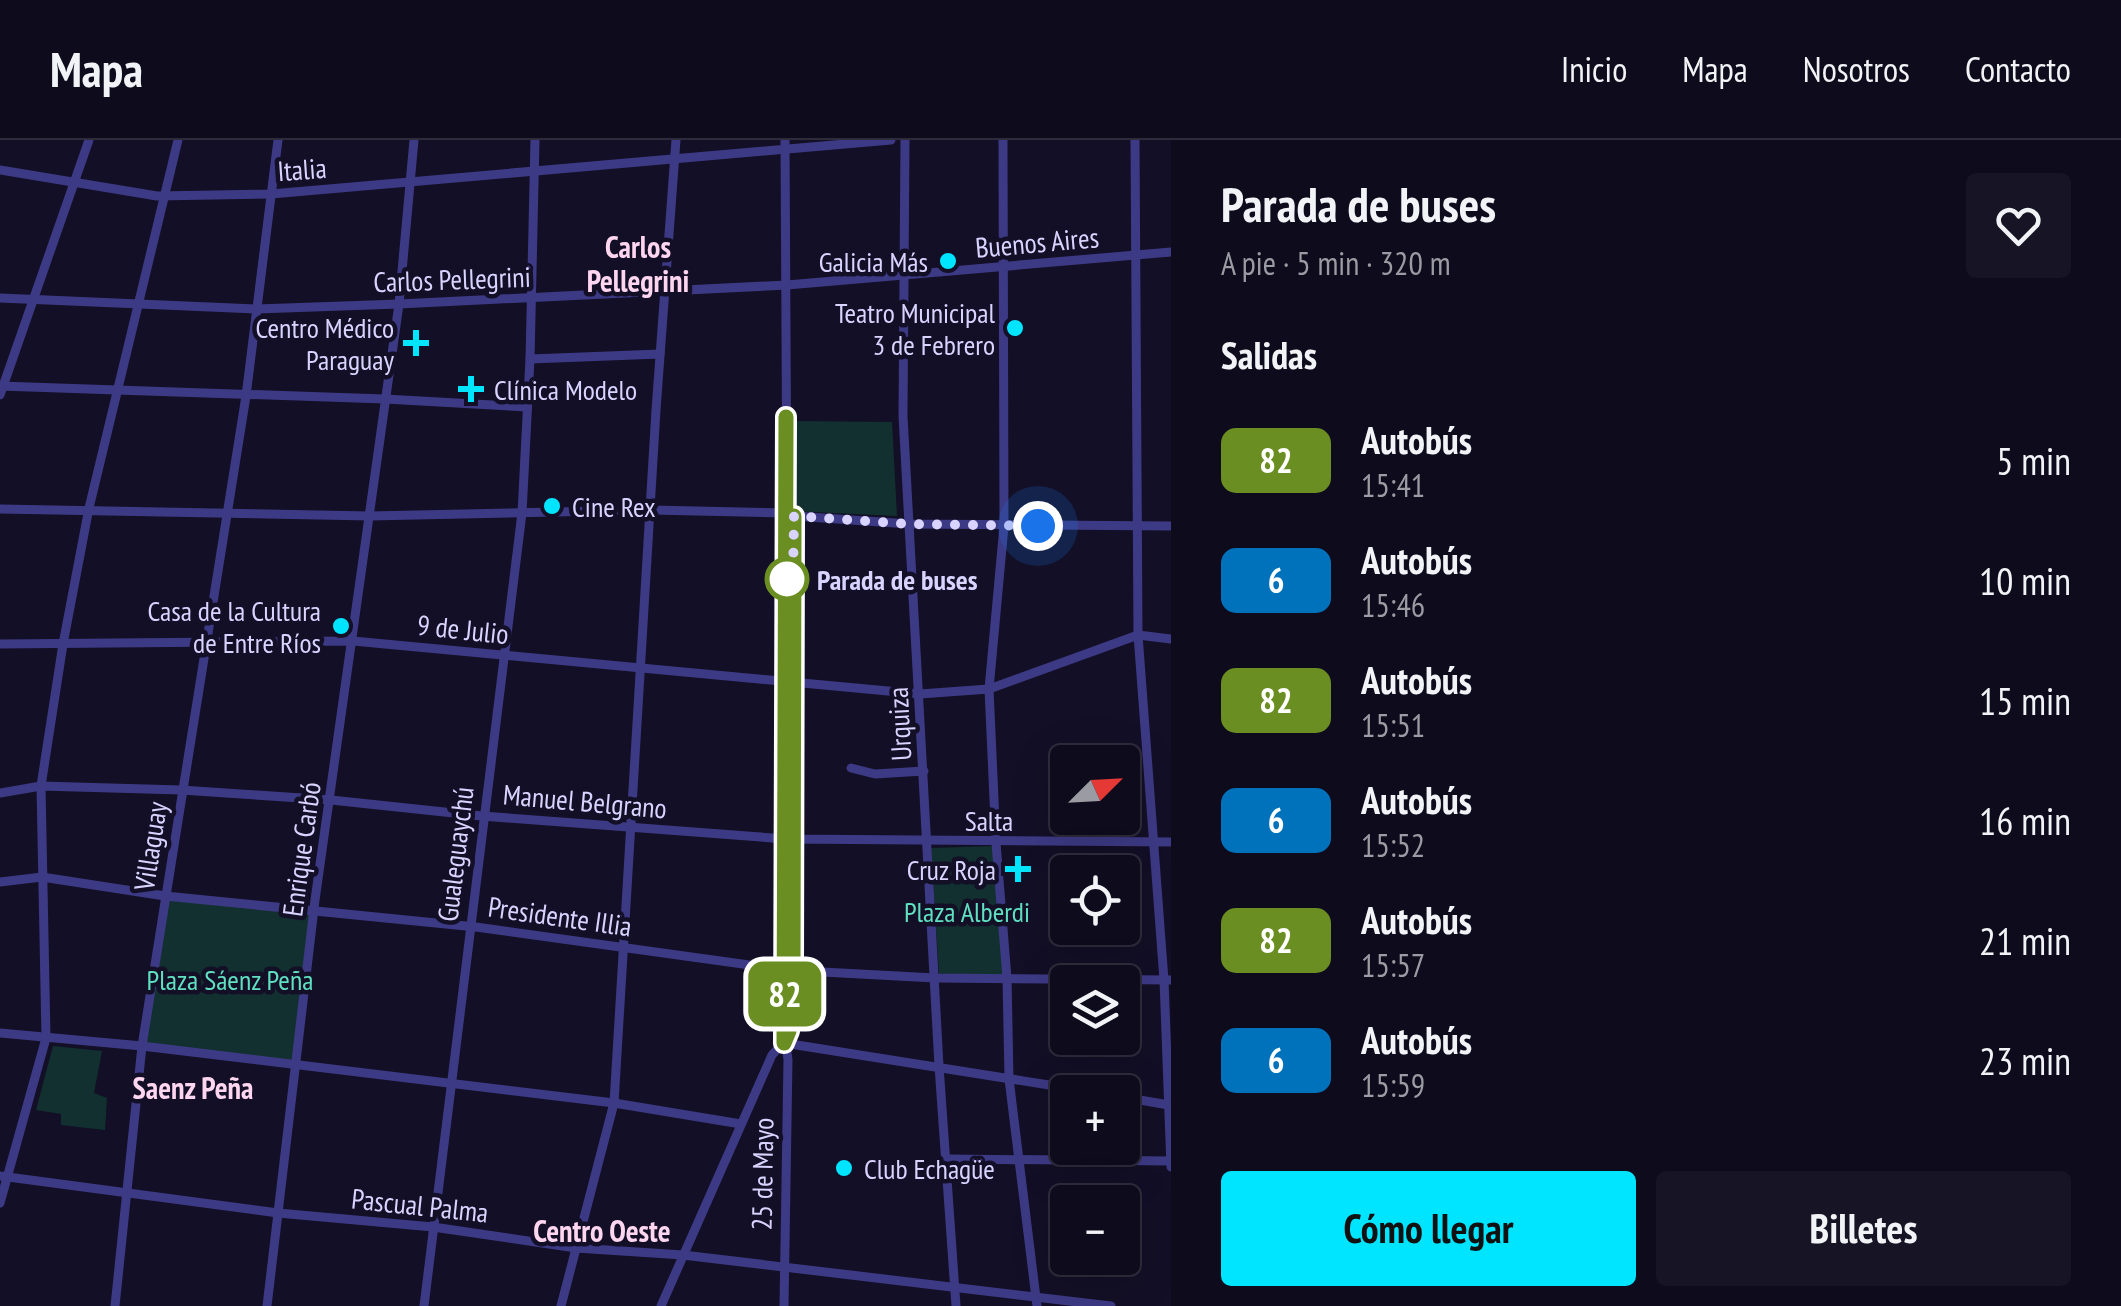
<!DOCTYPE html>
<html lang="es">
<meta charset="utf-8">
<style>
body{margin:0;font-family:"PT Sans Narrow",sans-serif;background:#171425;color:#f1f3f6;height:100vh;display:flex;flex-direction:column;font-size:38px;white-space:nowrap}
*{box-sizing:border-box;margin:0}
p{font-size:32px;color:#9b9ba3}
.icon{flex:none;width:55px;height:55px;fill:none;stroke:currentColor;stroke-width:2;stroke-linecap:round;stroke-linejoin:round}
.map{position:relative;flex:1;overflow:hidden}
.panel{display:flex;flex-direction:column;background:#0e0b1c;width:950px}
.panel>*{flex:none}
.badge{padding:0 20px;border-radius:15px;font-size:35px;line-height:65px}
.needle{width:65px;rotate:66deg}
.controls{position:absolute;left:1050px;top:605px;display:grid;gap:20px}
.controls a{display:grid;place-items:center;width:90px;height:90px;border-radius:10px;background:#0e0b1c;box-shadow:0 10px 40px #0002,0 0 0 2px #2e2b3b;font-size:50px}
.you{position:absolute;width:50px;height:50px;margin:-25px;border:8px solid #fff;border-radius:50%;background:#1a73e8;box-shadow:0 0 0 15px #1a73e833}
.map>.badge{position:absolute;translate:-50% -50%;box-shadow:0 0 0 5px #fff}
h2{padding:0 50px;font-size:38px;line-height:90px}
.round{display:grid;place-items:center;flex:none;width:105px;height:105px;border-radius:10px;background:#171425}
.overview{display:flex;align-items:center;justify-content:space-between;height:170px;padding:0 50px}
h1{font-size:48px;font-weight:800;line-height:75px}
.primary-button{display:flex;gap:20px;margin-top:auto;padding:20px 50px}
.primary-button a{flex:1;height:115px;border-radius:10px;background:#00e5ff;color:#111;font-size:40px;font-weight:800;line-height:115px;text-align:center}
.primary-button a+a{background:#171425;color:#f1f3f6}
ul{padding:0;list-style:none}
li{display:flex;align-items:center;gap:30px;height:120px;padding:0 50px}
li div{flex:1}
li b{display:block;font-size:38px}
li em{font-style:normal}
li .badge{min-width:110px;font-weight:700;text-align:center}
header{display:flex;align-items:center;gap:60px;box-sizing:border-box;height:140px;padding:0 50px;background:#0e0b1c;border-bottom:2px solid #2e2b3b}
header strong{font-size:48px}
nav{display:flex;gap:55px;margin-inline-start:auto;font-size:35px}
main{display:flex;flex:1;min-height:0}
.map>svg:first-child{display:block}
</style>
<header>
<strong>Mapa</strong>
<nav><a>Inicio</a><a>Mapa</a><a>Nosotros</a><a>Contacto</a></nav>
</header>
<main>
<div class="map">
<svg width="1171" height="1166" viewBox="0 0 1171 1166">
<rect width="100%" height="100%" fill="#130f26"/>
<g fill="#12302f">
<path d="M 794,281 L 892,282 L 897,376 L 792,371 Z"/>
<path d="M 993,706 L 1004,834 L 939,834 L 931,708 Z"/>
<path d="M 166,758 L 316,775 L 293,921 L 144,903 Z"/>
<path d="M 53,906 L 102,911 L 94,953 L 107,958 L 105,990 L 61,985 L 61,974 L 36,970 Z"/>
</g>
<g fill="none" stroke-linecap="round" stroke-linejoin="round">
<g stroke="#3d3a85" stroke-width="9">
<path d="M 905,0 L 903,276 L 939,926 L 956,1166"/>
<path d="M 1003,0 L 1004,386 L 989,549 L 996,703 L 1007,838 L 1009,939 L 1037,1166"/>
<path d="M 1135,0 L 1138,495 L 1164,840 L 1171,1027"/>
<path d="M 0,30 L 157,56 L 271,54 L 891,0"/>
<path d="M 0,158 L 257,169 L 399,164 L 787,145 L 1171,112"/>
<path d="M 530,219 L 660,214"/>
<path d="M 0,246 L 385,259 L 527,267"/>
<path d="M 0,255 L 89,0"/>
<path d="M 0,369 L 370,376 L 651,370 L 786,373 L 794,376 L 909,384 L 1171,386"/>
<path d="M 0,504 L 353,501 L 920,554 L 989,549 L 1138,495 L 1171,499"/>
<path d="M 851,628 L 875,634 L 924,631"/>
<path d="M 0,653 L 41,646 L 181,650 L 331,660 L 482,676 L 786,699 L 1171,702"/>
<path d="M 0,742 L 42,737 L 165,756 L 476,787 L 785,830 L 935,838 L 1171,840"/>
<path d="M 791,863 L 794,376"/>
<path d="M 0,893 L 142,906 L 614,963 L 741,984"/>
<path d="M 784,903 L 1093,952"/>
<path d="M 1122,957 L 1169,965"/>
<path d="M 947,1019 L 1171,1021"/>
<path d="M 0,1036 L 278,1073 L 433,1087 L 576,1108 L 683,1115 L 1111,1166"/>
<path d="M 0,1063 L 46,898 L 41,646 L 63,504 L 89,368 L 178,0"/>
<path d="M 115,1166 L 142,906 L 246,256 L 278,0"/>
<path d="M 267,1166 L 315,760 L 399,164 L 414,0"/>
<path d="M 424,1166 L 522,373 L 530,219 L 535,0"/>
<path d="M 561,1166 L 614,963 L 656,270 L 676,0"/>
<path d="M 661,1166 L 772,915 L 784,902"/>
<path d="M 784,1166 L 788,920 L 784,889 L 787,382 L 785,0"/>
</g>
</g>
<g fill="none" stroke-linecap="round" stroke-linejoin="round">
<g stroke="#fff" stroke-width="22">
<path id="line" d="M 786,277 L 784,903 L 789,891 L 793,830 L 794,376"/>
</g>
<use href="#line" stroke="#6b8e23" stroke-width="15"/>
<path stroke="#d9d4ff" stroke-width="10" stroke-dasharray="0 18" d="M 787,439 L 793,442 L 794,376 L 908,384 L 1038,386"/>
</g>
<g fill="#00e5ff" stroke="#130f26" stroke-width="4">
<circle cx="948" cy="121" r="10"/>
<circle cx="1015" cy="188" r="10"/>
<path d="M411 188h10v10h10v10h-10v10h-10v-10h-10v-10h10z"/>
<path d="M466 234h10v10h10v10h-10v10h-10v-10h-10v-10h10z"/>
<circle cx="552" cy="366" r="10"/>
<circle cx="341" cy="486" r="10"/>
<path d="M1013 714h10v10h10v10h-10v10h-10v-10h-10v-10h10z"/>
<circle cx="844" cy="1028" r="10"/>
</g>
<circle fill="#fff" stroke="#6b8e23" stroke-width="5" cx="787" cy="439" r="20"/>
<g text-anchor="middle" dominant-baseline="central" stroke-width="9" stroke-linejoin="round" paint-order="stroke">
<g font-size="28" fill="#d9d4ff" stroke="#130f26">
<text transform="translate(302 29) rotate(-4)">Italia</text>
<text transform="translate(1037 102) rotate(-5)">Buenos Aires</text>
<text transform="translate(452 139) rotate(-2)">Carlos Pellegrini</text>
<text transform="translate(463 489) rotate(6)">9 de Julio</text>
<text transform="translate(899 584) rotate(-93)">Urquiza</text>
<text transform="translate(585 661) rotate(5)">Manuel Belgrano</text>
<text x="989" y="680">Salta</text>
<text transform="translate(150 706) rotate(-81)">Villaguay</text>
<text transform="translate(301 709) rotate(-82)">Enrique Carbó</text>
<text transform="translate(455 714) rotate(-83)">Gualeguaychú</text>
<text transform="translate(560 776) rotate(8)">Presidente Illia</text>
<text transform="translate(762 1034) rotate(-89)">25 de Mayo</text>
<text transform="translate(420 1065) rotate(6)">Pascual Palma</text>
</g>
<g font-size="28" fill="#d9d4ff" stroke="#130f26" text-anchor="end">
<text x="928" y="121">Galicia Más</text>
<text x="995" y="172">Teatro Municipal<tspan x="995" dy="32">3 de Febrero</tspan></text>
<text x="394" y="187">Centro Médico<tspan x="394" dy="32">Paraguay</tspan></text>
<text x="494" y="249" text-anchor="start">Clínica Modelo</text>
<text x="572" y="366" text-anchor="start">Cine Rex</text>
<text x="321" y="470">Casa de la Cultura<tspan x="321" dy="32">de Entre Ríos</tspan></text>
<text x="996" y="729">Cruz Roja</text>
<text x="864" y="1028" text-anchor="start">Club Echagüe</text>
</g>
<g font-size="28" font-weight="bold" fill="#d9d4ff" stroke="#130f26" text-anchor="start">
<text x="817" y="439">Parada de buses</text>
</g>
<g font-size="28" fill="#5fe0c0" stroke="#130f26">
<text x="967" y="771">Plaza Alberdi</text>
<text x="230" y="839">Plaza Sáenz Peña</text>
</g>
<g font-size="30" font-weight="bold" fill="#ffd6f0" stroke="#130f26">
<text x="638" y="106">Carlos<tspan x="638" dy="34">Pellegrini</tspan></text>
<text x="193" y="947">Saenz Peña</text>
<text x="602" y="1090">Centro Oeste</text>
</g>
</g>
</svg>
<div class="controls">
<a><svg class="needle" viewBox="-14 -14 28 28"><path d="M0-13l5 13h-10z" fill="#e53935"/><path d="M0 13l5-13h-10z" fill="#9b9ba3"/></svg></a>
<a><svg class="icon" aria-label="locate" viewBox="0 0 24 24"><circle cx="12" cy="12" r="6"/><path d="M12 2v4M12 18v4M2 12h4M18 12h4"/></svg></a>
<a><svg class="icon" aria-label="layers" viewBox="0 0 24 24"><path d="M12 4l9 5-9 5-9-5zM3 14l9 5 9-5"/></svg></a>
<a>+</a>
<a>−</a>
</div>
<div class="you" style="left:1038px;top:386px"></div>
<b class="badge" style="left:785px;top:854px;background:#6b8e23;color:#fff">82</b>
</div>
<section class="panel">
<div class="overview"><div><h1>Parada de buses</h1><p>A pie · 5 min · 320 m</p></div><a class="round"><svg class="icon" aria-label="heart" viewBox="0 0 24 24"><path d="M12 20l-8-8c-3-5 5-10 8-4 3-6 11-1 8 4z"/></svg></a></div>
<h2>Salidas</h2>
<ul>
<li><span class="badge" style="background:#6b8e23;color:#fff">82</span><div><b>Autobús</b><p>15:41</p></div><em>5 min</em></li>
<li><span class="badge" style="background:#0072bc;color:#fff">6</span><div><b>Autobús</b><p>15:46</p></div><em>10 min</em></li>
<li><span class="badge" style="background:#6b8e23;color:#fff">82</span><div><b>Autobús</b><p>15:51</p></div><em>15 min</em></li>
<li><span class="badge" style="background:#0072bc;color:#fff">6</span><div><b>Autobús</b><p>15:52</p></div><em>16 min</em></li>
<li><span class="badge" style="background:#6b8e23;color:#fff">82</span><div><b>Autobús</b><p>15:57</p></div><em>21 min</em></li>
<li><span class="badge" style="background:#0072bc;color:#fff">6</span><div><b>Autobús</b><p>15:59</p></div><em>23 min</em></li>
</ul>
<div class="primary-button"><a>Cómo llegar</a><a>Billetes</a></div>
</section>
</main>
